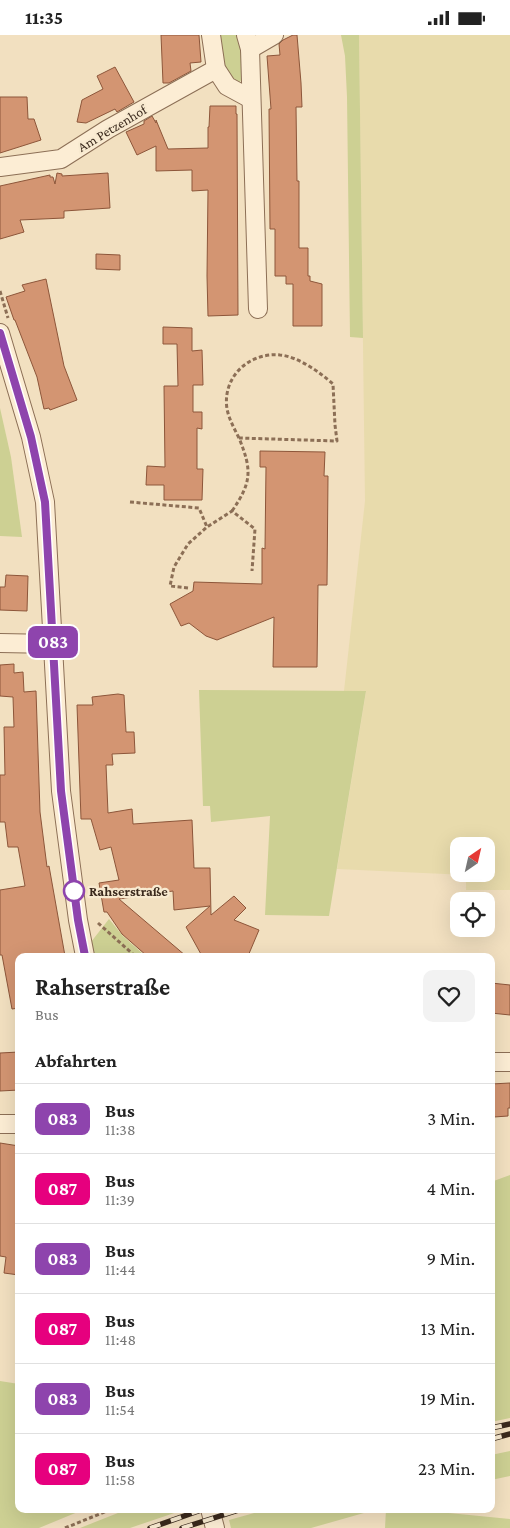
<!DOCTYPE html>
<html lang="de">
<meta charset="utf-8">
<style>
body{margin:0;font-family:"Crimson Pro",serif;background:#f2f2f2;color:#222;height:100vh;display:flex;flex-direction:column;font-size:19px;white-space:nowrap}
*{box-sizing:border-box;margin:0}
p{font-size:16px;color:#767676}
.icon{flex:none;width:28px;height:28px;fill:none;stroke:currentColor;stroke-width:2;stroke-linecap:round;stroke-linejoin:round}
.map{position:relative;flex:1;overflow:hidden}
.sheet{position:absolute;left:15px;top:918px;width:480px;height:560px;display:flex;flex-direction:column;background:#fff;border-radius:10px;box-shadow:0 5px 20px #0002}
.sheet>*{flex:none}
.badge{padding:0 10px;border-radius:8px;font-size:18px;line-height:32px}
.needle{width:32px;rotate:34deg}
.fabs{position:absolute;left:450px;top:802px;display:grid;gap:10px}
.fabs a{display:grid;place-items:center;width:45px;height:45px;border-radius:10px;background:#fff;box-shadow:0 5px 20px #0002;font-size:25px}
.map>.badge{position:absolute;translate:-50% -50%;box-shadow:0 0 0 2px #fff}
h2{padding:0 20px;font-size:19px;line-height:45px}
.round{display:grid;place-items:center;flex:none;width:52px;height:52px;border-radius:10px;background:#f2f2f2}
.summary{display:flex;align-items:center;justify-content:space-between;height:85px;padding:0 20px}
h1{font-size:24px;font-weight:700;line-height:38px}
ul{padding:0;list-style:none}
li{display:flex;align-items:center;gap:15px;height:70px;padding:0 20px;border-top:1px solid #e0e0e0}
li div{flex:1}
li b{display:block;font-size:19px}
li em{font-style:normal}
li .badge{min-width:55px;font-weight:700;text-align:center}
.status{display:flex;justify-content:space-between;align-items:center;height:35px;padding:0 25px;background:#fff;direction:ltr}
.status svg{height:14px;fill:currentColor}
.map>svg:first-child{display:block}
</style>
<div class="status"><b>11:35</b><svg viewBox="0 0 49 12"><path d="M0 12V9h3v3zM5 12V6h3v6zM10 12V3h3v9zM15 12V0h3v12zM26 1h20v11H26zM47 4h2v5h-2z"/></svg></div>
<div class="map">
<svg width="510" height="1493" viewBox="0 0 510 1493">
<rect width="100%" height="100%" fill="#f2e0c0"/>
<path fill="#e8dbac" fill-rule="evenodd" d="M 359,0 L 510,0 L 510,855 L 466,855 L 466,840 L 337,834 L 366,657 L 344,656 L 365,466 ZM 459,811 L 486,811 L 486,839 L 459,839 Z"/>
<g fill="#cdd093">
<path d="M 219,0 L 239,0 L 244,41 L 239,48 L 230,46 L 221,34 L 226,32 L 222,23 Z"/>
<path d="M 341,0 L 359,0 L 363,303 L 350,302 L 347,62 L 345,21 Z"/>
<path d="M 0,373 L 11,422 L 22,502 L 0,501 Z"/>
<path d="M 199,655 L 366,656 L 329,881 L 265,880 L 270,781 L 211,787 L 210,771 L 203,771 Z"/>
<path d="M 109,884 L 123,901 L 143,919 L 142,921 L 95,921 L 91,907 Z"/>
<path d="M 510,1140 L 510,1383 L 491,1387 L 491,1147 Z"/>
<path d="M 0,1346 L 19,1349 L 19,1474 L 85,1474 L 39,1493 L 0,1493 Z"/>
<path d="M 510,1416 L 510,1441 L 491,1445 L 491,1420 Z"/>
<path d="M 128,1474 L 186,1474 L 130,1493 L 80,1493 Z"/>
<path d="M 269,1474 L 378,1474 L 311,1493 L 231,1493 L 229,1485 Z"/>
<path d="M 386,1474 L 408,1474 L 510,1484 L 510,1493 L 385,1493 Z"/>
</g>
<g fill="#d39572" stroke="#8d563a">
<path d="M 161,0 L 199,0 L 201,27 L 190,28 L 191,36 L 169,48 L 163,48 Z"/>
<path d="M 293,0 L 297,0 L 301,48 L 302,72 L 296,72 L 297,146 L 299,146 L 299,213 L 308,213 L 308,241 L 310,241 L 310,246 L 322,249 L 322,291 L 293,291 L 293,249 L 286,249 L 286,241 L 275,241 L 275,194 L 270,194 L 269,74 L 271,74 L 267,21 L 280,20 L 279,9 L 283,5 Z"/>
<path d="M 115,32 L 134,67 L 117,77 L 115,74 L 86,88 L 77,87 L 82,65 L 103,54 L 97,41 Z"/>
<path d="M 0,62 L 27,62 L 28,84 L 34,84 L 41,105 L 0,118 Z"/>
<path d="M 210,71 L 236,71 L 236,79 L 237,79 L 238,280 L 208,281 L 207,241 L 208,155 L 192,156 L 192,135 L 156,136 L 156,111 L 137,120 L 126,97 L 144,89 L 144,86 L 152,81 L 156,88 L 156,85 L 168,114 L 208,113 L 208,92 L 209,92 Z"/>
<path d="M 57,138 L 62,139 L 62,141 L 108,138 L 110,173 L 64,176 L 64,183 L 20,185 L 24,197 L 0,204 L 0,151 L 50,140 L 50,142 L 53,142 L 55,149 Z"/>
<path d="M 96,219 L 120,220 L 120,235 L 96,234 Z"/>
<path d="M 46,244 L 64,331 L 77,365 L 50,375 L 49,373 L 44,374 L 37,342 L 15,285 L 14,285 L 6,262 L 25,256 L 22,250 Z"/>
<path d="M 163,292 L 192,293 L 192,316 L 202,315 L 203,350 L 193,350 L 193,377 L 202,377 L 202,394 L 197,393 L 197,434 L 203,434 L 202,465 L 164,465 L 164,450 L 146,450 L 147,431 L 165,432 L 164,351 L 178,351 L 177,309 L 163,309 Z"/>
<path d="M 260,416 L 325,417 L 324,441 L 328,441 L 327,550 L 318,550 L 317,632 L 273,632 L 274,582 L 217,605 L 206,601 L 189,588 L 181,591 L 170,569 L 193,556 L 194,547 L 262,549 L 262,513 L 265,514 L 266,432 L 260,432 Z"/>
<path d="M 6,540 L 28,541 L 27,576 L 0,575 L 0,552 L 5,552 Z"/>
<path d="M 14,629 L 14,638 L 23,637 L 24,657 L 36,656 L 40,777 L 47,832 L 49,831 L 65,921 L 19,921 L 19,973 L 12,974 L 2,920 L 0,920 L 0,855 L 25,851 L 18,812 L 8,812 L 5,787 L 0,787 L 0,740 L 5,740 L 4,692 L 14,692 L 13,662 L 0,661 L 0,630 Z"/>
<path d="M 118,659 L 124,660 L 126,697 L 134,697 L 135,718 L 112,719 L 113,730 L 106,730 L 108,778 L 132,774 L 133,789 L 192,785 L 194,833 L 210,833 L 211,880 L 234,861 L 246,873 L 234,885 L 259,895 L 248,921 L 202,921 L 186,892 L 210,871 L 174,875 L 173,856 L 119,864 L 186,921 L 147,921 L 122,899 L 107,877 L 104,877 L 99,848 L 119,845 L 111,812 L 100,815 L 91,784 L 81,784 L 77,670 L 93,670 L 92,662 Z"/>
<path d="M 491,948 L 510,950 L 510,980 L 491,978 Z"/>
<path d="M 19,1017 L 19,1055 L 0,1056 L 0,1018 Z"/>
<path d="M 510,1048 L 510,1073 L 508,1073 L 508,1081 L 494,1082 L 494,1078 L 491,1078 L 491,1049 Z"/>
<path d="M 0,1108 L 19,1111 L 19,1240 L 4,1238 L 6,1222 L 0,1221 Z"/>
</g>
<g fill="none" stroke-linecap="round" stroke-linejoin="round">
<g stroke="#8c6f56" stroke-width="20">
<g id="minor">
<path d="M 211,0 L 216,34 L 227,51 L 251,64"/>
<path d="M 246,0 L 250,14 L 258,274"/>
<path d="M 250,14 L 274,0"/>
<path d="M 0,132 L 61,124 L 108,94 L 216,34"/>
<path d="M 0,298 L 31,402 L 45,467 L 61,756 L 78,885 L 85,921"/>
<path d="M 0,608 L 53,609"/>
<path d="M 491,1027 L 510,1027"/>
<path d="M 0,1089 L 19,1089"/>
<path d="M 210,1474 L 215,1493"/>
</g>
</g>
<g stroke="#8c6f56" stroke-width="3" stroke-dasharray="4 2.5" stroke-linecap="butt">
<path d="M 0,256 L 8,283"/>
<path d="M 130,467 L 199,473 L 207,492"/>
<path d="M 232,476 C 252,447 252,435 239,403 L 337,406 L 335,390 L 333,349 C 321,338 297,321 280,320 C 249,317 222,342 227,374 C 229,384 234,393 239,403"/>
<path d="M 188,553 L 170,551 L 174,532 L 188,509 L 207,492 L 232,476 L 255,494 L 252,536"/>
<path d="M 98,888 L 135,921"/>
<path d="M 65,1493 L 112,1474"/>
</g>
<use href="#minor" stroke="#fcedd4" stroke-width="18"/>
<g stroke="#3a291c" stroke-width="5.5">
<g id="rail">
<path d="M 491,1393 L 510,1389"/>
<path d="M 491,1404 L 510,1399"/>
<path d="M 150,1493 L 204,1474"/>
<path d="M 182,1493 L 242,1474"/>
</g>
</g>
<use href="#rail" stroke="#f8ead0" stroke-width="4" stroke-dasharray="11" stroke-linecap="butt"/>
</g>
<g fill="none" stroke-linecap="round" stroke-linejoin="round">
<g stroke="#fff" stroke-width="11">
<path id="line" d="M 0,298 L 31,402 L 45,467 L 61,756 L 78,885 L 85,921"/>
</g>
<use href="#line" stroke="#8e44ad" stroke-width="8"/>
</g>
<circle fill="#fff" stroke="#8e44ad" stroke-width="2.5" cx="74" cy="856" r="10"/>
<g text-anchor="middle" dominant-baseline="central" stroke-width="4.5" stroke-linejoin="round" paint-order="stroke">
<g font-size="14" fill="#3a291c" stroke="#f8ead0">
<text transform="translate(112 93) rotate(-31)">Am Petzenhof</text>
</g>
<g font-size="14" font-weight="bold" fill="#3a291c" stroke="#f8ead0" text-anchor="start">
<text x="89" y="856">Rahserstraße</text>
</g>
</g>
</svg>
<div class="fabs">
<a><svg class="needle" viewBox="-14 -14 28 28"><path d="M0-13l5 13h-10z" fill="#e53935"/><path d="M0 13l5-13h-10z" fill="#767676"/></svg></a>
<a><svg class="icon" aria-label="locate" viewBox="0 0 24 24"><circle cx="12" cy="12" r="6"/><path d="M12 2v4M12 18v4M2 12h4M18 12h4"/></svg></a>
</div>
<b class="badge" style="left:53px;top:607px;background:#8e44ad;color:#fff">083</b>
<section class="sheet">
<div class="summary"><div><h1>Rahserstraße</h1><p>Bus</p></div><a class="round"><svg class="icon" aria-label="heart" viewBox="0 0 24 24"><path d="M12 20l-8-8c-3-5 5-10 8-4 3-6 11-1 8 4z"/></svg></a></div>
<h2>Abfahrten</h2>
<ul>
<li><span class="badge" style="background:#8e44ad;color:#fff">083</span><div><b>Bus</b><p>11:38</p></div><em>3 Min.</em></li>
<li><span class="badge" style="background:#e6007e;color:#fff">087</span><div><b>Bus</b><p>11:39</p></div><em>4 Min.</em></li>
<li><span class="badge" style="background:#8e44ad;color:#fff">083</span><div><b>Bus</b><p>11:44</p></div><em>9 Min.</em></li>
<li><span class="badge" style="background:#e6007e;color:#fff">087</span><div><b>Bus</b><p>11:48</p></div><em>13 Min.</em></li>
<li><span class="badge" style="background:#8e44ad;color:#fff">083</span><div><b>Bus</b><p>11:54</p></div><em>19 Min.</em></li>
<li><span class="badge" style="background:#e6007e;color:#fff">087</span><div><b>Bus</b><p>11:58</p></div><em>23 Min.</em></li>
</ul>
</section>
</div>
